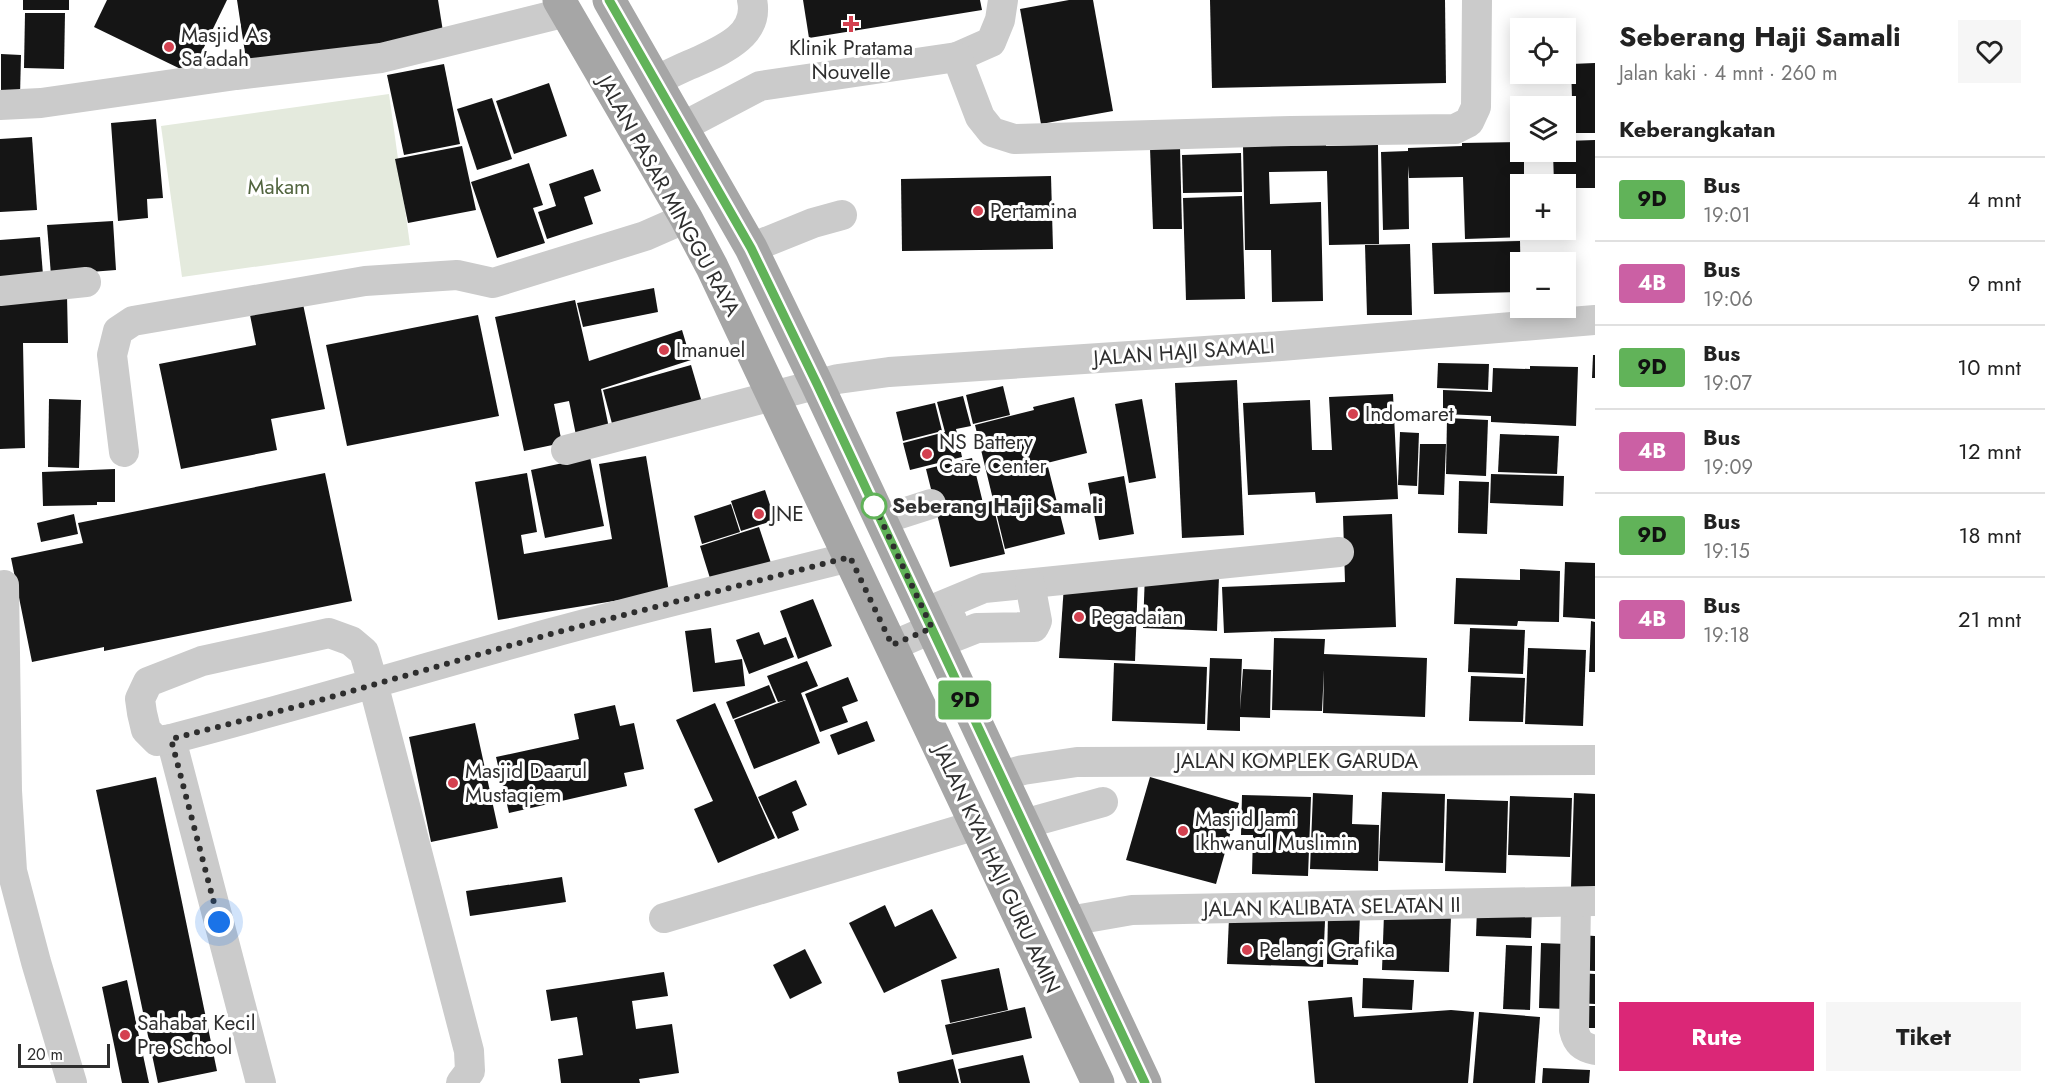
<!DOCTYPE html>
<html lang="id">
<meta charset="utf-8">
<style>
body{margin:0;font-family:Jost,sans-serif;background:#f6f6f6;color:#222;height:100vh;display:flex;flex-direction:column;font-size:22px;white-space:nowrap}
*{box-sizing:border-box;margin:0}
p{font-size:20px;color:#767676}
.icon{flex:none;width:33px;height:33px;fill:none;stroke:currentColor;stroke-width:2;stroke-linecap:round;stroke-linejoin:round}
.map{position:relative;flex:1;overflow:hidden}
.drawer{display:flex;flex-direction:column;background:#fff;width:450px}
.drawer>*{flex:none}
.badge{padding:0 12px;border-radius:4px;font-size:21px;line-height:39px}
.fabs{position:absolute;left:1510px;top:18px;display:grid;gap:12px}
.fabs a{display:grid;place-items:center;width:66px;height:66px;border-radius:0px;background:#fff;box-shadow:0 3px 15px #0003;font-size:30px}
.scale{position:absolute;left:18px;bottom:15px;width:92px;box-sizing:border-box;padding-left:6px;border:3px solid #2e2e2e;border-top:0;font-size:16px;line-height:21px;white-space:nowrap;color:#2e2e2e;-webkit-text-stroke:4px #fff;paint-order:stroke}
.you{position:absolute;width:30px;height:30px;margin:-15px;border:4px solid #fff;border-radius:50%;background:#1a73e8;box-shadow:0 0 0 9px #1a73e833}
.map>.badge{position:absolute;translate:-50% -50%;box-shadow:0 0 0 3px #fff}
h2{padding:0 24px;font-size:22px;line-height:54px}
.round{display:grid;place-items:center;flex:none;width:63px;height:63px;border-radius:0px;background:#f6f6f6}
.overview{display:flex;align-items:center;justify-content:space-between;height:102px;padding:0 24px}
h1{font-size:28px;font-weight:700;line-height:45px}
.cta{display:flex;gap:12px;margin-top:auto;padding:12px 24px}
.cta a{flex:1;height:69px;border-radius:0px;background:#db2777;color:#fff;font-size:24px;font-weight:700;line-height:69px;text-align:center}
.cta a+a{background:#f6f6f6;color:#222}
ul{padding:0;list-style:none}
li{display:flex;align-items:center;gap:18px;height:84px;padding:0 24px;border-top:2px solid #e0e0e0}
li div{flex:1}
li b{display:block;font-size:22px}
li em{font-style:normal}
li .badge{min-width:66px;font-weight:700;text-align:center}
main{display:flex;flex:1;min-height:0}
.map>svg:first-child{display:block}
</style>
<main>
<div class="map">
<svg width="1595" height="1083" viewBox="0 0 1595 1083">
<rect width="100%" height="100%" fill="#fff"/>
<path fill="#e4eadd" d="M 389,94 L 410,245 L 182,277 L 161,126 Z"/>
<g fill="#151515">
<rect x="23" y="0" width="46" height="10"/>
<path d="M 107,0 L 227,0 L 191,74 L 94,27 Z"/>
<path d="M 237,0 L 438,0 L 444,38 L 247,66 Z"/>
<path d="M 803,0 L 980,0 L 982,10 L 809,38 Z"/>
<path d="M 1069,0 L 1093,0 L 1113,111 L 1041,124 L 1020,9 Z"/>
<path d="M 1210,0 L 1445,0 L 1446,83 L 1212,88 Z"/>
<path d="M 25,13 L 65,13 L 64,69 L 24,68 Z"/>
<path d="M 1,54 L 21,55 L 20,96 L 1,96 Z"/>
<path d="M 1595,63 L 1595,133 L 1573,133 L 1571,64 Z"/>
<path d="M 444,64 L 460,144 L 404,155 L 387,75 Z"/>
<path d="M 549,83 L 567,136 L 514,154 L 496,101 Z"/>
<path d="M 492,98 L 512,159 L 477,170 L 457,109 Z"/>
<path d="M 156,119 L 163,198 L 147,199 L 148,218 L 118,221 L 111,123 Z"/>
<path d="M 32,137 L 37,210 L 0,212 L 0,139 Z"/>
<path d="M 1595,140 L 1595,188 L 1566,188 L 1566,184 L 1554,184 L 1553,152 L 1566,152 L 1566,141 Z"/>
<path d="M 1521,142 L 1521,152 L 1524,152 L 1524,184 L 1521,184 L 1521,230 L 1525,230 L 1525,237 L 1465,239 L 1463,177 L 1409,178 L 1408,166 L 1409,229 L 1383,230 L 1381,152 L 1408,151 L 1408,148 L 1462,146 L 1462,143 Z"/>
<path d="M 1326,145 L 1326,146 L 1378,145 L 1379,244 L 1329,245 L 1327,171 L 1269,172 L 1270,204 L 1321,202 L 1323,301 L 1272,302 L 1271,250 L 1245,250 L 1243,146 Z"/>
<path d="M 462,146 L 476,210 L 408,223 L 395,159 Z"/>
<path d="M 1180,147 L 1182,229 L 1153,229 L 1150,148 Z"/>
<path d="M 1241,153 L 1242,192 L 1183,193 L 1182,155 Z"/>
<path d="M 529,163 L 543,205 L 533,208 L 545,243 L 497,258 L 471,182 Z"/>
<path d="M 593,169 L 601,191 L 584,197 L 593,224 L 547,239 L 538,212 L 556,206 L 549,184 Z"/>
<path d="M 1051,176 L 1053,249 L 902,251 L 901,179 Z"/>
<path d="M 1242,196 L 1245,299 L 1186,300 L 1183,198 Z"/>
<path d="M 113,221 L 116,270 L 51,275 L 47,225 Z"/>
<path d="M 40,237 L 43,275 L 0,278 L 0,240 Z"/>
<path d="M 1520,241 L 1521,292 L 1434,294 L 1432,243 Z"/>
<path d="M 1410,244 L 1412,315 L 1367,315 L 1365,245 Z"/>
<path d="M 654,288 L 658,312 L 583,327 L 577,303 Z"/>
<path d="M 67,295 L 68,343 L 23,343 L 25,448 L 0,449 L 0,297 Z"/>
<path d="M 575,300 L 589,361 L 682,330 L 691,360 L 601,389 L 610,433 L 577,440 L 569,401 L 554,404 L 562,443 L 524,451 L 495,317 Z"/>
<path d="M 303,304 L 325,409 L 271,419 L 277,450 L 181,469 L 159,364 L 256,345 L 250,315 Z"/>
<path d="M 478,315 L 499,416 L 347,446 L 326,345 Z"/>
<path d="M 1593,355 L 1595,355 L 1595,378 L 1592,378 Z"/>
<path d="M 1438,363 L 1489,364 L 1488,390 L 1437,388 Z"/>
<path d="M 691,365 L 703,406 L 614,431 L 603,390 Z"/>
<path d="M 1530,366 L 1578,367 L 1576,426 L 1491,422 L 1491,416 L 1443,414 L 1443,390 L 1492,392 L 1493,368 L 1530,369 Z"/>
<path d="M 1237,380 L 1244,535 L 1182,538 L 1175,383 Z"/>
<path d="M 1003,386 L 1010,415 L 973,424 L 966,395 Z"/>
<path d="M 1393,394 L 1398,499 L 1316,503 L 1315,492 L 1248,495 L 1243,403 L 1310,400 L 1312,450 L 1332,450 L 1329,397 Z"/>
<path d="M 963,396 L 971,426 L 956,429 L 962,457 L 910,470 L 903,443 L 945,432 L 937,402 Z"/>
<path d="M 1074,397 L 1087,453 L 1047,463 L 1065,534 L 1005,549 L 975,425 L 1034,410 L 1033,407 Z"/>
<path d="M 49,399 L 81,400 L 79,468 L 48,467 Z"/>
<path d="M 1142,399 L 1156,478 L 1129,483 L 1115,404 Z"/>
<path d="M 935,403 L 942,431 L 903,441 L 896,412 Z"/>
<path d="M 1447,418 L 1488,420 L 1486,476 L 1446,474 Z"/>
<path d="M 1400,432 L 1419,433 L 1417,486 L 1398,485 Z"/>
<path d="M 1500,434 L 1559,436 L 1557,474 L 1498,472 Z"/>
<path d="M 1420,444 L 1446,444 L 1444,495 L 1418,494 Z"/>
<path d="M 646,456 L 669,592 L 498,620 L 475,482 L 527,473 L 537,532 L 521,535 L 524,554 L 612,539 L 599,464 Z"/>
<path d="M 590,457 L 604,526 L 545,538 L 531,470 Z"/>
<path d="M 972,458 L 983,503 L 992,501 L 1005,554 L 950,567 L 937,514 L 959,509 L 937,513 L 926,469 Z"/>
<path d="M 115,469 L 115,502 L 97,502 L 97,505 L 43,506 L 42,472 Z"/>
<path d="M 325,473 L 352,601 L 104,651 L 104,647 L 32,662 L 11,558 L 83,543 L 78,523 Z"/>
<path d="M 1491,474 L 1564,476 L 1563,506 L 1490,503 Z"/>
<path d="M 1124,476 L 1134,534 L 1099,540 L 1088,483 Z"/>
<path d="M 1459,481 L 1489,482 L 1487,534 L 1458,533 Z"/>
<path d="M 765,490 L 775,520 L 741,531 L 731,501 Z"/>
<path d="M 731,504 L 740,532 L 702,544 L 694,516 Z"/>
<path d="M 74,514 L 78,534 L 41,542 L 37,523 Z"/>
<path d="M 1392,514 L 1396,627 L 1224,633 L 1222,587 L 1345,582 L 1343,516 Z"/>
<path d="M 759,527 L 773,569 L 713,588 L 700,546 Z"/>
<path d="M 1565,562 L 1595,563 L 1595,619 L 1563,617 Z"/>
<path d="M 1520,569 L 1560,571 L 1559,622 L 1518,621 L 1517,626 L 1454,624 L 1456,578 L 1520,580 Z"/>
<path d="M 1145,573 L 1219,576 L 1217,631 L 1143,628 Z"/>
<path d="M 1138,579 L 1135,661 L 1059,658 L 1064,585 Z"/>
<path d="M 813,599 L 832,646 L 798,659 L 780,611 Z"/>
<path d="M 1591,621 L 1595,622 L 1595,672 L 1589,672 Z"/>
<path d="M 711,628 L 715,663 L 742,659 L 745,686 L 693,692 L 685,631 Z"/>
<path d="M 1470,628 L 1525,630 L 1523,674 L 1468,672 Z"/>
<path d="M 759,632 L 764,645 L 786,637 L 794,657 L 749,674 L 736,640 Z"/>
<path d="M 1274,638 L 1325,639 L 1324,654 L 1427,658 L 1425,717 L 1323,713 L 1324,670 L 1322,711 L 1272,710 Z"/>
<path d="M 1528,648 L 1586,650 L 1583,726 L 1525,724 Z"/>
<path d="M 1210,658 L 1242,659 L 1240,710 L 1243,669 L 1271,670 L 1270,718 L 1240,717 L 1240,731 L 1207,730 Z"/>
<path d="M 807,661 L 818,686 L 801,693 L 820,743 L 754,769 L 734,720 L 786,700 L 778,702 L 767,676 Z"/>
<path d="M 1114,663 L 1207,667 L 1205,724 L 1112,721 Z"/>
<path d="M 1471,676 L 1525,678 L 1523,722 L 1469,721 Z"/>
<path d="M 848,677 L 858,701 L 842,707 L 848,722 L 820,732 L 805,694 Z"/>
<path d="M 769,685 L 776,702 L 733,719 L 726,702 Z"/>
<path d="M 715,703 L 775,838 L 718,863 L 694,809 L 713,801 L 676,720 Z"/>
<path d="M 615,705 L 620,726 L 634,723 L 644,769 L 624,773 L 627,786 L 509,813 L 496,757 L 579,739 L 574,714 Z"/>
<path d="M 867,721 L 875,741 L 838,755 L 830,735 Z"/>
<path d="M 475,723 L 498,828 L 431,842 L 409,737 Z"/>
<path d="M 156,777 L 217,1071 L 158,1083 L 96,790 Z"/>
<path d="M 1150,777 L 1239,803 L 1216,884 L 1126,860 Z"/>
<path d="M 796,780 L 807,805 L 792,812 L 799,830 L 778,839 L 758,797 Z"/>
<path d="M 1382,792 L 1445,794 L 1443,863 L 1379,861 Z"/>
<path d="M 1313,793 L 1353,795 L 1352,824 L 1379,825 L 1378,871 L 1310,869 Z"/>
<path d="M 1574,793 L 1595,794 L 1595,888 L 1571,887 Z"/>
<path d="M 1242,795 L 1311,797 L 1308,876 L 1252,874 L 1253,835 L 1241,835 Z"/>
<path d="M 1510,796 L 1572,798 L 1570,857 L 1508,855 Z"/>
<path d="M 1447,799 L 1508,801 L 1506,873 L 1445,871 Z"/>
<path d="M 562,877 L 566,902 L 470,916 L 466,891 Z"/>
<path d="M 885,905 L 895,927 L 932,909 L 957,958 L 884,993 L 849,923 Z"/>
<path d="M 1477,908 L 1532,909 L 1531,938 L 1476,936 Z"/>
<path d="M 1328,914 L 1360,915 L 1358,965 L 1327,964 Z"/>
<path d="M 1384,914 L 1451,916 L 1449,972 L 1382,970 Z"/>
<path d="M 1229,918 L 1325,921 L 1323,967 L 1227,964 Z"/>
<path d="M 1578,935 L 1595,936 L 1595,971 L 1577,970 Z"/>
<path d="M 1541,943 L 1567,944 L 1565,1009 L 1539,1008 Z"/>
<path d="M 1506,945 L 1532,946 L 1530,1010 L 1503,1009 Z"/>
<path d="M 805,949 L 822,983 L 790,999 L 773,965 Z"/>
<path d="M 999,968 L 1008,1010 L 950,1023 L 941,980 Z"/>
<path d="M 664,972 L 668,996 L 632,1001 L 636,1029 L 672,1024 L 679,1073 L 639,1079 L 640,1083 L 561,1083 L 558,1059 L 583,1055 L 577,1017 L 551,1021 L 546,990 Z"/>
<path d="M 1578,973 L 1595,974 L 1595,1004 L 1577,1003 Z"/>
<path d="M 1363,978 L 1414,980 L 1412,1010 L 1362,1008 Z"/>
<path d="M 127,980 L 149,1083 L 122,1083 L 102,987 Z"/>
<path d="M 1352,997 L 1354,1017 L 1451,1010 L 1474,1012 L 1468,1083 L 1315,1083 L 1308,1001 Z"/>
<path d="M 1579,1006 L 1595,1006 L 1595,1028 L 1578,1028 Z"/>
<path d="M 1025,1007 L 1032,1038 L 952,1055 L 945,1025 Z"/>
<path d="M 1479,1012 L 1540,1017 L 1535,1083 L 1473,1083 Z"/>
<path d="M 1023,1055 L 1030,1083 L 961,1083 L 958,1069 Z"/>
<path d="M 953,1059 L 959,1083 L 899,1083 L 897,1072 Z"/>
<path d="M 1543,1068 L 1590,1070 L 1589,1083 L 1542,1083 Z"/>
</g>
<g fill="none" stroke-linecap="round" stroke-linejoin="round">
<g stroke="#cbcbcb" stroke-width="30">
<path d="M 957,57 L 991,42 L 1000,20 L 1003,0"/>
<path d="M 655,81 C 668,75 681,68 694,63 C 720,51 760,36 752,0"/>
<path d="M 0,105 L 41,103 L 236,75 L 381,58 L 567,12"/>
<path d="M 682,127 L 760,86 L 957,57 L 980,117 L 992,132 L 1014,139 L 1291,131 L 1455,129 L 1469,122 L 1476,107 L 1477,0"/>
<path d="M 751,248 L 813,223 L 842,215"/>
<path d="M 0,291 L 86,282"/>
<path d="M 566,450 L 838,379 L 889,372 L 1281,346 L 1595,320"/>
<path d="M 124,452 L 112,355 L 118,331 L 133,321 L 365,281 L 457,275 L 493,283 L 645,236 L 686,218"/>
<path d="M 881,520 L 931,504"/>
<path d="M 4,585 L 7,791 L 12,871 L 36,962 L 72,1083"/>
<path d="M 924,611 L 931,610 L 984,588 L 1339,552"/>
<path d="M 939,643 L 977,628 L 1034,627 L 1037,621 L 1030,584"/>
<path d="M 892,646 L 952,620"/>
<path d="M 171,739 L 261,1083"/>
<path d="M 1001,776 L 1023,770 L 1077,762 L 1595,760"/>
<path d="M 1024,824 L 1103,802"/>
<path d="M 1576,902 L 1574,1030 C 1577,1043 1582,1047 1595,1050"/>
<path d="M 664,918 L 976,825"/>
<path d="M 1069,921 L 1132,910 L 1595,901"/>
<path d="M 461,1083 L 470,1071 L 469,1051 L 373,683 L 364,652 L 351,641 L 329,633 L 202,661 L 148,682 L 140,699 L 142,713 L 146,730 L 157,741 L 171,739 C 298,706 424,668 551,633 C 650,606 750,582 850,557"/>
</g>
<g stroke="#a6a6a6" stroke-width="33">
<path d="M 559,0 L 686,218 L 712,267 L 1098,1083"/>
<path d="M 609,0 L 751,248 L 817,384 L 1145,1083"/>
</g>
</g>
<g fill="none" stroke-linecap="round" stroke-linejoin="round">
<g stroke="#fff" stroke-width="14">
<path id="line" d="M 609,0 L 751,248 L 817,384 L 1145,1083"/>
</g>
<use href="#line" stroke="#61b359" stroke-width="9"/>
<path stroke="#2e2e2e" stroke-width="6" stroke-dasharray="0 10.8" d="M 219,922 L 171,739 L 303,705 L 554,633 L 850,557 L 892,645 L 932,628 L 873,503 L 874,506"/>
</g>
<g fill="#d44150" stroke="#fff" stroke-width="2">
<path d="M848 15h6v6h6v6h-6v6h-6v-6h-6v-6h6z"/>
<circle cx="169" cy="47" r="6"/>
<circle cx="978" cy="211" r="6"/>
<circle cx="664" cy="350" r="6"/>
<circle cx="1353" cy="414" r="6"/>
<circle cx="927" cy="454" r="6"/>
<circle cx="759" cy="514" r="6"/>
<circle cx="1079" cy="617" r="6"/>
<circle cx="453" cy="783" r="6"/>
<circle cx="1183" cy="831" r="6"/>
<circle cx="1247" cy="950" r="6"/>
<circle cx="125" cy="1035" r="6"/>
</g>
<circle fill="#fff" stroke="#61b359" stroke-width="3" cx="874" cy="506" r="12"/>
<g text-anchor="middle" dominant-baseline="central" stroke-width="6" stroke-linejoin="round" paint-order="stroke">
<g font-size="21" fill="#2e2e2e" stroke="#fff" text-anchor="start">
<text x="181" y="35">Masjid As<tspan x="181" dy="24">Sa'adah</tspan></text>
<text x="851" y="48" text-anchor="middle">Klinik Pratama<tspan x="851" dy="24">Nouvelle</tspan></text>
<text x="990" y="211">Pertamina</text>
<text x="676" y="350">Imanuel</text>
<text x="1365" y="414">Indomaret</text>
<text x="939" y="442">NS Battery<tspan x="939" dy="24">Care Center</tspan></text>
<text x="771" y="514">JNE</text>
<text x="1091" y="617">Pegadaian</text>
<text x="465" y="771">Masjid Daarul<tspan x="465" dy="24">Mustaqiem</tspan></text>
<text x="1195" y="819">Masjid Jami<tspan x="1195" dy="24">Ikhwanul Muslimin</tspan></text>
<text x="1259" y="950">Pelangi Grafika</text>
<text x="137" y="1023">Sahabat Kecil<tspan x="137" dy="24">Pre School</tspan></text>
</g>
<g font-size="21" fill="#52653f" stroke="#fff">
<text x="279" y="187">Makam</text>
</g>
<g font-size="21" fill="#2e2e2e" stroke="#fff">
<text transform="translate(669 196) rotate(61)">JALAN PASAR MINGGU RAYA</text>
<text transform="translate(1184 352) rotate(-4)">JALAN HAJI SAMALI</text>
<text x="1297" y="761">JALAN KOMPLEK GARUDA</text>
<text transform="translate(997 869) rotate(65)">JALAN KYAI HAJI GURU AMIN</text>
<text transform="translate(1332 907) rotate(-1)">JALAN KALIBATA SELATAN II</text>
</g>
<g font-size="21" font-weight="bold" fill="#2e2e2e" stroke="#fff" text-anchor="start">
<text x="892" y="506">Seberang Haji Samali</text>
</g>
</g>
</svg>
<div class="fabs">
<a><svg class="icon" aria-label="locate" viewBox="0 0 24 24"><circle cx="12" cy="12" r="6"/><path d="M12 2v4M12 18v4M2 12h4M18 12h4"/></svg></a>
<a><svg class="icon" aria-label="layers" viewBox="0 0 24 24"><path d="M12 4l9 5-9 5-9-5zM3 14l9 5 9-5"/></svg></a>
<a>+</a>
<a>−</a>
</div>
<div class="scale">20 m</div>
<div class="you" style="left:219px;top:922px"></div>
<b class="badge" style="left:965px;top:700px;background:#61b359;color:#111">9D</b>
</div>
<section class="drawer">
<div class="overview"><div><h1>Seberang Haji Samali</h1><p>Jalan kaki · 4 mnt · 260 m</p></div><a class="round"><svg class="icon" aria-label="heart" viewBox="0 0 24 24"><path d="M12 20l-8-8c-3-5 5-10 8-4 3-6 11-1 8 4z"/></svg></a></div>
<h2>Keberangkatan</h2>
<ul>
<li><span class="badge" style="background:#61b359;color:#111">9D</span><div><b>Bus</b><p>19:01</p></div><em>4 mnt</em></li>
<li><span class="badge" style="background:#cb60a4;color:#fff">4B</span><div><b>Bus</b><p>19:06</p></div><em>9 mnt</em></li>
<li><span class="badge" style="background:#61b359;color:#111">9D</span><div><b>Bus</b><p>19:07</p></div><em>10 mnt</em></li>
<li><span class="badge" style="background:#cb60a4;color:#fff">4B</span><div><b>Bus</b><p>19:09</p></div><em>12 mnt</em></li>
<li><span class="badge" style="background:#61b359;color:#111">9D</span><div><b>Bus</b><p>19:15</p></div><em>18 mnt</em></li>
<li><span class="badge" style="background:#cb60a4;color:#fff">4B</span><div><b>Bus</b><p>19:18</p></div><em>21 mnt</em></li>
</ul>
<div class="cta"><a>Rute</a><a>Tiket</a></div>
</section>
</main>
